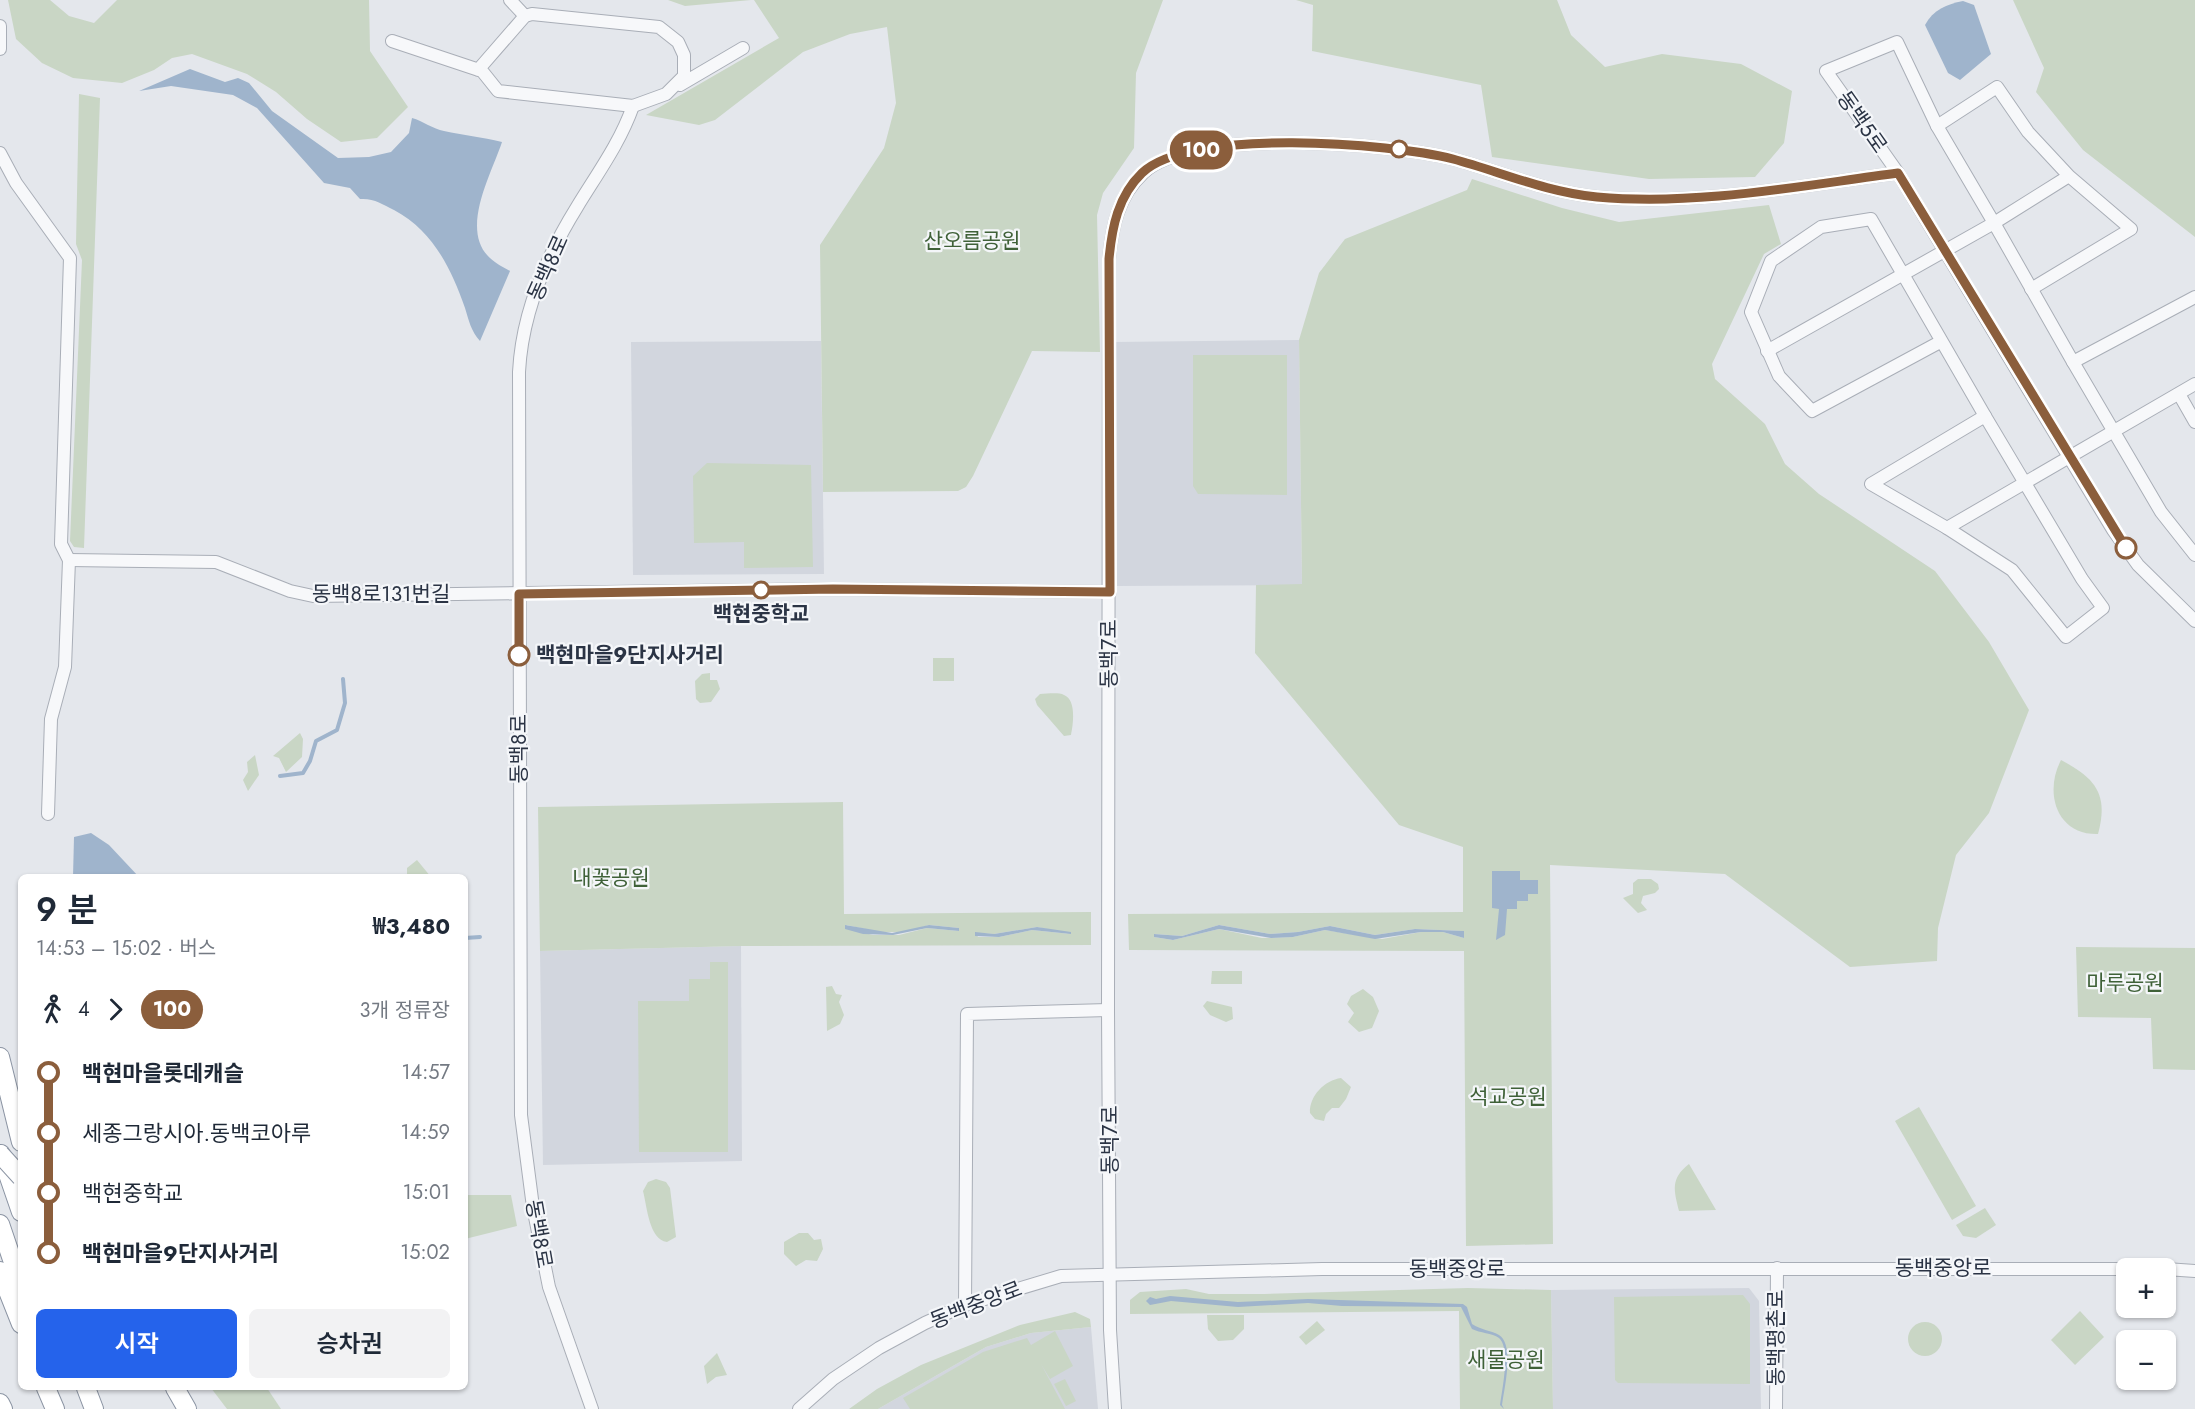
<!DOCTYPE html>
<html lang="ko">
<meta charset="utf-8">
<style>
body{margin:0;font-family:Jost,"Noto Sans KR",sans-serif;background:#f2f2f3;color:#1f2937;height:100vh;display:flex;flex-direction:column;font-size:22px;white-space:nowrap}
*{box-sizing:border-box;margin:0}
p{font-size:20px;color:#747a83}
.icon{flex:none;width:33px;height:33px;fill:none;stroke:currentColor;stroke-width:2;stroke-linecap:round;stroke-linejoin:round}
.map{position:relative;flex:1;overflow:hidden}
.details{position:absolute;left:18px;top:874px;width:450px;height:516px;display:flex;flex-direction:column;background:#fff;border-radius:9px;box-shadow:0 2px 4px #0004}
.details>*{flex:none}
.badge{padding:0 12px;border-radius:20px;font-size:21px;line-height:39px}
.tools{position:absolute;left:2116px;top:1258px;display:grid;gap:12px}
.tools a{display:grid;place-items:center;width:60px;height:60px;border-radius:9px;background:#fff;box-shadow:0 2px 4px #0004;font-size:30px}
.map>.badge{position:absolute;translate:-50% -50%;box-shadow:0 0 0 3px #fff}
.legs{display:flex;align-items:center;gap:9px;height:66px;padding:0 18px;font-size:20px}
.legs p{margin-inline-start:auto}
.overview{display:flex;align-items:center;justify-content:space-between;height:102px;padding:0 18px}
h1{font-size:33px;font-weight:600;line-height:45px}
.cta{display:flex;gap:12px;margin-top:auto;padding:12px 18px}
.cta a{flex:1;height:69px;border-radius:9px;background:#2563eb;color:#fff;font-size:24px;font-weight:600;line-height:69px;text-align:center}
.cta a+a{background:#f2f2f3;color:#1f2937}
ul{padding:0 18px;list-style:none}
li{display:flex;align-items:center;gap:21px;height:60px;font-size:22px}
li i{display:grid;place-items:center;width:9px;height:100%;margin:0 8px;background:currentColor}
li i::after{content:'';width:15px;height:15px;margin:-8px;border:4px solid;border-radius:50%;background:#fff}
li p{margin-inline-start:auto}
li:first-child i{background:linear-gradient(#0000 50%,currentColor 0)}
li:last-child i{background:linear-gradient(currentColor 50%,#0000 0)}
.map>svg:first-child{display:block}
</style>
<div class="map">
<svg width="2195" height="1409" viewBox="0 0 2195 1409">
<rect width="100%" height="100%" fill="#e4e7ec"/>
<g fill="#d2d6de">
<path d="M 1299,340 L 1302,585 L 1117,586 L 1114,342 Z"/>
<path d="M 821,341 L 824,574 L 633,575 L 631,342 Z"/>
<path d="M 741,946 L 742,1161 L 543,1165 L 540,951 Z"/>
<path d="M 1749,1288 L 1759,1301 L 1761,1409 L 1553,1409 L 1551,1290 Z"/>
<path d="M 1091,1327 L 1098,1409 L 878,1409 L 986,1347 L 1031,1333 Z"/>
</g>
<g fill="#c9d6c5" fill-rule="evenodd">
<path d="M 8,0 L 50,0 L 69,16 L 94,23 L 117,0 L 369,0 L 370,51 L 408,107 L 377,138 L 341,142 L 307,119 L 276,92 L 247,74 L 192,54 L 172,58 L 154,70 L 122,83 L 73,78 L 42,63 L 16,39 Z"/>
<path d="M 668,0 L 751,0 L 685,6 Z"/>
<path d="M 754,0 L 1163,0 L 1136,73 L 1134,148 L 1103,193 L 1097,215 L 1100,352 L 1032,351 L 973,476 L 966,487 L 958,491 L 823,492 L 820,245 L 884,148 L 896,103 L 887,27 L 850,34 L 803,52 L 715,120 L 699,125 L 646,115 L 779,38 Z"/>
<path d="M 1296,0 L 1557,0 L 1571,35 L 1605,67 L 1662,54 L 1741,64 L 1792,91 L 1784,143 L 1755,177 L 1649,179 L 1492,157 L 1481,85 L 1312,51 L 1313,5 Z"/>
<path d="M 2013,0 L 2195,0 L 2195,237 L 2083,150 L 2036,92 L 2044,68 Z"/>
<path d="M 79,94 L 100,98 L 84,548 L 74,547 L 70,541 L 82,260 L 76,244 Z"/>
<path d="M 1472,179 L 1562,208 L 1619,222 L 1769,205 L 1781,244 L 1764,254 L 1712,364 L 1715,379 L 1765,424 L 1785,464 L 1819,494 L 1935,571 L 1989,642 L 2029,710 L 1989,813 L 1956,855 L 1938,928 L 1937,961 L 1850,967 L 1725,874 L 1550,865 L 1553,1244 L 1466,1246 L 1464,951 L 1129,950 L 1128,914 L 1463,912 L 1463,847 L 1399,825 L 1255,653 L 1256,585 L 1302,584 L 1299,340 L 1319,273 L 1345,239 L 1467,190 ZM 1219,925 L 1270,934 L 1298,932 L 1330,926 L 1375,935 L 1415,929 L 1463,931 L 1464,938 L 1443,932 L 1421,932 L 1382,939 L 1325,930 L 1293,937 L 1262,938 L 1219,929 L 1173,940 L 1154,937 L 1155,934 L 1182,936 Z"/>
<path d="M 1193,355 L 1287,355 L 1287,495 L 1198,494 L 1193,486 Z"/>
<path d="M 707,463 L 811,465 L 813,567 L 744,568 L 744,542 L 694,543 L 693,476 Z"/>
<rect x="933" y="658" width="21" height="23"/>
<path d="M 710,673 L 710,680 L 717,680 L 720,689 L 711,702 L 700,703 L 696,699 L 695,681 L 702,674 Z"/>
<path d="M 1040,694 C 1047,694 1058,692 1064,695 C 1077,700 1073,726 1071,735 L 1064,736 L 1037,705 L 1035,699 Z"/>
<path d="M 300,733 L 303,739 L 302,757 L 286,772 L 279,758 L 273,756 Z"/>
<path d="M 255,755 L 259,775 L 248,791 L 243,780 L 248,772 L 247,762 Z"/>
<path d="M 2061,760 C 2095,778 2109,794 2098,834 C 2056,835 2044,792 2061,760 Z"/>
<path d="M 843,802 L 844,914 L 1091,912 L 1091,945 L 741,946 L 540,951 L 538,807 ZM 846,925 L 880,932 L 905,932 L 929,925 L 959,928 L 959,931 L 927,928 L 899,935 L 873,935 L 852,930 ZM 1037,927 L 1071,934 L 1032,930 L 999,937 L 978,937 L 976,933 L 994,934 Z"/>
<path d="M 417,860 L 431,877 L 407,877 L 407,868 Z"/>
<path d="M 1638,879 L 1651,879 L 1658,884 L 1659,889 L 1655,893 L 1643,896 L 1641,903 L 1647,910 L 1638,913 L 1623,898 L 1633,894 L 1633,883 Z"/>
<path d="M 2076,947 L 2195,948 L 2195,1070 L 2153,1069 L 2151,1018 L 2078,1017 Z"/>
<path d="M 710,962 L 728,962 L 728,1152 L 639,1152 L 638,1001 L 689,1001 L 689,979 L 710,979 Z"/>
<path d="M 1212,971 L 1242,971 L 1242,984 L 1211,984 Z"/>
<path d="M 832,986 L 836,994 L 842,995 L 839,1002 L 844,1015 L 840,1024 L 827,1031 L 826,987 Z"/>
<path d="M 1363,989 L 1373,997 L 1379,1011 L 1372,1028 L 1359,1032 L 1348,1022 L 1354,1013 L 1347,1004 L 1351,996 Z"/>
<path d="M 1207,1001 L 1232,1007 L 1233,1019 L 1226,1022 L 1210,1015 L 1203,1006 Z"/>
<path d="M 1341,1078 L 1351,1087 L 1346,1099 L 1339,1108 L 1332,1108 L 1326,1114 L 1324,1121 L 1315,1119 L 1310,1113 C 1309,1096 1325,1080 1341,1078 Z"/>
<path d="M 1919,1107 L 1976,1206 L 1952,1220 L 1895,1121 Z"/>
<path d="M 1689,1164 L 1716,1210 L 1679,1211 C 1674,1190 1670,1179 1689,1164 Z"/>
<path d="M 656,1179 L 666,1182 L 670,1188 L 676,1237 L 667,1242 C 649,1240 647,1206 643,1191 L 648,1182 Z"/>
<path d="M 465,1195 L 511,1195 L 517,1226 L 465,1239 Z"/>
<path d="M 1985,1208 L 1996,1225 L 1976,1238 L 1963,1236 L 1956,1225 Z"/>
<path d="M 799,1233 L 808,1233 L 814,1240 L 821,1239 L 823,1249 L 817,1261 L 806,1260 L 796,1266 L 784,1254 L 784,1242 Z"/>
<path d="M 1468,1288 L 1551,1290 L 1553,1409 L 1460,1409 L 1459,1311 L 1130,1314 L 1130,1300 L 1140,1292 L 1186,1289 L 1209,1294 L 1264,1294 Z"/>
<path d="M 1743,1295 L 1750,1304 L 1750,1384 L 1618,1383 L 1615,1380 L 1614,1297 Z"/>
<path d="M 2080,1311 L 2104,1337 L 2075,1365 L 2051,1340 Z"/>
<path d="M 1075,1312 L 1090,1319 L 1091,1327 L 1031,1333 L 986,1347 L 878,1409 L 849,1409 L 877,1389 L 921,1365 L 1020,1325 Z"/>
<path d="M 1207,1315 L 1244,1315 L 1244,1329 L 1233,1340 L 1218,1341 L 1208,1329 Z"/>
<path d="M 1317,1321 L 1325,1330 L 1306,1345 L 1299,1337 Z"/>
<circle cx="1925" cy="1339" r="17"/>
<path d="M 1055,1331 L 1073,1366 L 1050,1379 L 1041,1364 L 1065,1409 L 910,1409 L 903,1398 L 983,1352 L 1027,1338 L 1031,1345 Z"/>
<path d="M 717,1353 L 727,1375 L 716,1377 L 707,1384 L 704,1366 Z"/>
<path d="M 1065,1379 L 1076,1401 L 1066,1406 L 1054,1384 Z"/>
<path d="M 211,1388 L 267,1388 L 281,1409 L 227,1409 Z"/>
</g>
<g fill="#9fb4cc">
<path d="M 1963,1 L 1974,5 L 1991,54 L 1960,80 L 1948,73 L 1925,25 C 1933,10 1947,4 1963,1 Z"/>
<path d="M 190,69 L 225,82 L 238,78 L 249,83 L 272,111 L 338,158 L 369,157 L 391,152 L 409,133 L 412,118 C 423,121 433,129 444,131 C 463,135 482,137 502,142 C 492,173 459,230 490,258 C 495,263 503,267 510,271 L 480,341 C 471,331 469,321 465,308 C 451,268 433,231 394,210 C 382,204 374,198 360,199 L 350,188 L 324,183 L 257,108 L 233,95 L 171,86 L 139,91 Z"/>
<path d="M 91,833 L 109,845 L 139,877 L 73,877 L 74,837 Z"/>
<path d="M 1492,871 L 1520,871 L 1520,880 L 1538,880 L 1538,894 L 1528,894 L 1528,901 L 1517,901 L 1517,909 L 1507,909 L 1505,935 L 1496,940 L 1499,909 L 1492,908 Z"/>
<path d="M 845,925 L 892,933 L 929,925 L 959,928 L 959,931 L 927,928 L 893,935 L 863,934 L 845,929 Z"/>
<path d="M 1219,925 L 1270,934 L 1298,932 L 1330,926 L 1375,935 L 1415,929 L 1464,931 L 1464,938 L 1443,932 L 1421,932 L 1375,939 L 1325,930 L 1293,937 L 1271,938 L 1219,929 L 1173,940 L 1154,937 L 1154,934 L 1182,936 Z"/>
<path d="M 1037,927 L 1071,932 L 1071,934 L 1032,930 L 999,937 L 975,936 L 975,932 L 994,934 Z"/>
<path d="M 1170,1296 L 1238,1302 L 1308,1299 L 1463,1304 L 1467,1307 L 1472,1324 C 1481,1330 1490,1330 1499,1335 C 1515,1345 1504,1389 1502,1405 L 1504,1409 L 1500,1405 C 1502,1390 1511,1348 1499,1338 C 1492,1333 1480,1333 1472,1329 L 1461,1307 L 1342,1306 L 1308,1303 L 1238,1307 L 1171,1301 L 1150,1305 L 1146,1301 L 1150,1297 L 1156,1299 Z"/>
</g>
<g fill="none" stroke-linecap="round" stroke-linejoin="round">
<g stroke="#9fb4cc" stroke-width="4">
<path d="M 280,776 L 303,773 L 310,761 L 316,741 L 337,730 L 345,703 L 343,679"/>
<path d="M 465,938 L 480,937"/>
</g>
<g stroke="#a9aeb7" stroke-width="14">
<g id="minor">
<path d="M 510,0 L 525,16"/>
<path d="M 0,26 L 0,49"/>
<path d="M 392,41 L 482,71 L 498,91 L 633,106 L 666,94 L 684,76 L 684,55 L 678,42 L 659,27 L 532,14 L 525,16 L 478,70"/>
<path d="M 680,85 L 743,48"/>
<path d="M 1937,126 L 1897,42 L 1826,71 L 1898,173 L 2113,530 L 2138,565 L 2195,621"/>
<path d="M 0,153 L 16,183 L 70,258 L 61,544 L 69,560 L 65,667 L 51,719 L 48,814"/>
<path d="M 2031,289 L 2131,229 L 2069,176 L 2028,132 L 1997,87 L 1937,126 L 1994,223 L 2069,176"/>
<path d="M 1940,342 L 1812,411 L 1779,376 L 1751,312 L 1771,261 L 1821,227 L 1871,219 L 1985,416"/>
<path d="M 1767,351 L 1994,223 L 2073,362 L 2195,297"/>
<path d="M 2073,362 L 2161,512 L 2195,555"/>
<path d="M 2179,394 L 2195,422"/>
<path d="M 1985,416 L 2082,579 L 2103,608 L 2066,637 L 2012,570 L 1947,528 L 1871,484 Z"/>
<path d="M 1947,528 L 2195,384"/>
<path d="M 69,560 L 216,562 L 290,591 L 313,596 L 833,589 L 1110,592"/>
<path d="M 2166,1269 L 2195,1271"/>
<path d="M 965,1305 L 967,1014 L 1108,1010"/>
<path d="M 592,1409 L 549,1287 L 533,1207 L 521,1115 L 519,372 C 522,313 546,257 577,207 C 597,174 620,143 633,106"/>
<path d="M 799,1409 L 833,1379 L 879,1348 L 925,1323 L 965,1305 L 1061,1276 L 1322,1269 L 2150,1269"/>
<path d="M 1115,1409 L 1110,1330 L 1108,1010 L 1109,259 C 1112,227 1118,196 1143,173 C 1190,127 1391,143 1453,159 C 1501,172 1546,192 1597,197 C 1698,206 1798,186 1898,173"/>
<path d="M 1776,1409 L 1777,1268"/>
</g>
</g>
<g stroke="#8b94a3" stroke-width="20">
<g id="highway">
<path d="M 0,1057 L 21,1142"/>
<path d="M 1,1154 L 21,1212"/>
<path d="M 0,1224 L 21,1286"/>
<path d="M 0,1271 L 21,1324"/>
<path d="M 46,1388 L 55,1409"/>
<path d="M 86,1388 L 94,1409"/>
<path d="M 175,1388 L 187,1409"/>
<path d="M 0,1403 L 3,1409"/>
</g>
</g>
<use href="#minor" stroke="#f7f8fa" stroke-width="12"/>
<use href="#highway" stroke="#fff" stroke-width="18"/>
<g stroke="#8b94a3" stroke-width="20" stroke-linecap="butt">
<path id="highway-bridge" d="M 0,1154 L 21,1177"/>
</g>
<use href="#highway-bridge" stroke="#fff" stroke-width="18"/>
</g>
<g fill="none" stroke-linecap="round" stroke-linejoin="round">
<g stroke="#fff" stroke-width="14">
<path id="line-1" d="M 519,655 L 519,594 L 833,589 L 1110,592 L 1109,259 C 1112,227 1118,196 1142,173 C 1190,127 1391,143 1453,159 C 1501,172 1546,192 1597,197 C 1698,206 1798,186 1898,173 L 2126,548"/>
</g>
<use href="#line-1" stroke="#8b5e3c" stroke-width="9"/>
</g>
<g fill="#fff" stroke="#8b5e3c" stroke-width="3">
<circle cx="1399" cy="149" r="8"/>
<circle cx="2126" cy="548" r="10"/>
<circle cx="761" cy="590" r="8"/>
<circle cx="519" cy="655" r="10"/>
</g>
<g text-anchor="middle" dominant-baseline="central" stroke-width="4.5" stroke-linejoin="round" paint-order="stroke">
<g font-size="21" fill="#2b3445" stroke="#f4f6f9">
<text transform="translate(1862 122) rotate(55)">동백5로</text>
<text transform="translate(548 268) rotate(-66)">동백8로</text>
<text x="381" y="594">동백8로131번길</text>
<text transform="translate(1109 654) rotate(-90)">동백7로</text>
<text transform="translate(519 749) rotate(-90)">동백8로</text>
<text transform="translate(1110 1140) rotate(-90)">동백7로</text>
<text transform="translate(539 1234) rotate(80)">동백8로</text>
<text x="1943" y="1268">동백중앙로</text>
<text x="1457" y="1269">동백중앙로</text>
<text transform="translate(976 1305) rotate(-21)">동백중앙로</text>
<text transform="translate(1776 1338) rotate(-90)">동백평촌로</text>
</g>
<g font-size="21" fill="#3f6138" stroke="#f4f6f9">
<text x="972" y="241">산오름공원</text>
<text x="611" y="878">내꽃공원</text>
<text x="2125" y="983">마루공원</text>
<text x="1508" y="1097">석교공원</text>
<text x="1506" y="1360">새물공원</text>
</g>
<g font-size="21" font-weight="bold" fill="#2b3445" stroke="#f4f6f9">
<text x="761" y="614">백현중학교</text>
<text x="536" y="655" text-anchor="start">백현마을9단지사거리</text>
</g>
</g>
</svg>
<div class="tools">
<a>+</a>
<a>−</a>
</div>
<b class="badge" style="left:1201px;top:150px;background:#8b5e3c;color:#fff">100</b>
<section class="details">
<div class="overview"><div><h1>9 분</h1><p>14:53 – 15:02 · 버스</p></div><b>₩3,480</b></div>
<div class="legs"><svg class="icon" aria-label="walk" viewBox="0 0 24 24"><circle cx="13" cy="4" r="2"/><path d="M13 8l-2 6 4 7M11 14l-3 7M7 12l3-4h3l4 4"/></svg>4<svg class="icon" aria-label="forward" viewBox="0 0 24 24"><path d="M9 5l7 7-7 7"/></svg><b class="badge" style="background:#8b5e3c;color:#fff">100</b><p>3개 정류장</p></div>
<ul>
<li><i style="color:#8b5e3c"></i><b>백현마을롯데캐슬</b><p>14:57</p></li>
<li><i style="color:#8b5e3c"></i><span>세종그랑시아.동백코아루</span><p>14:59</p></li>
<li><i style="color:#8b5e3c"></i><span>백현중학교</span><p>15:01</p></li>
<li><i style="color:#8b5e3c"></i><b>백현마을9단지사거리</b><p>15:02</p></li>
</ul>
<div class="cta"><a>시작</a><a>승차권</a></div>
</section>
</div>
